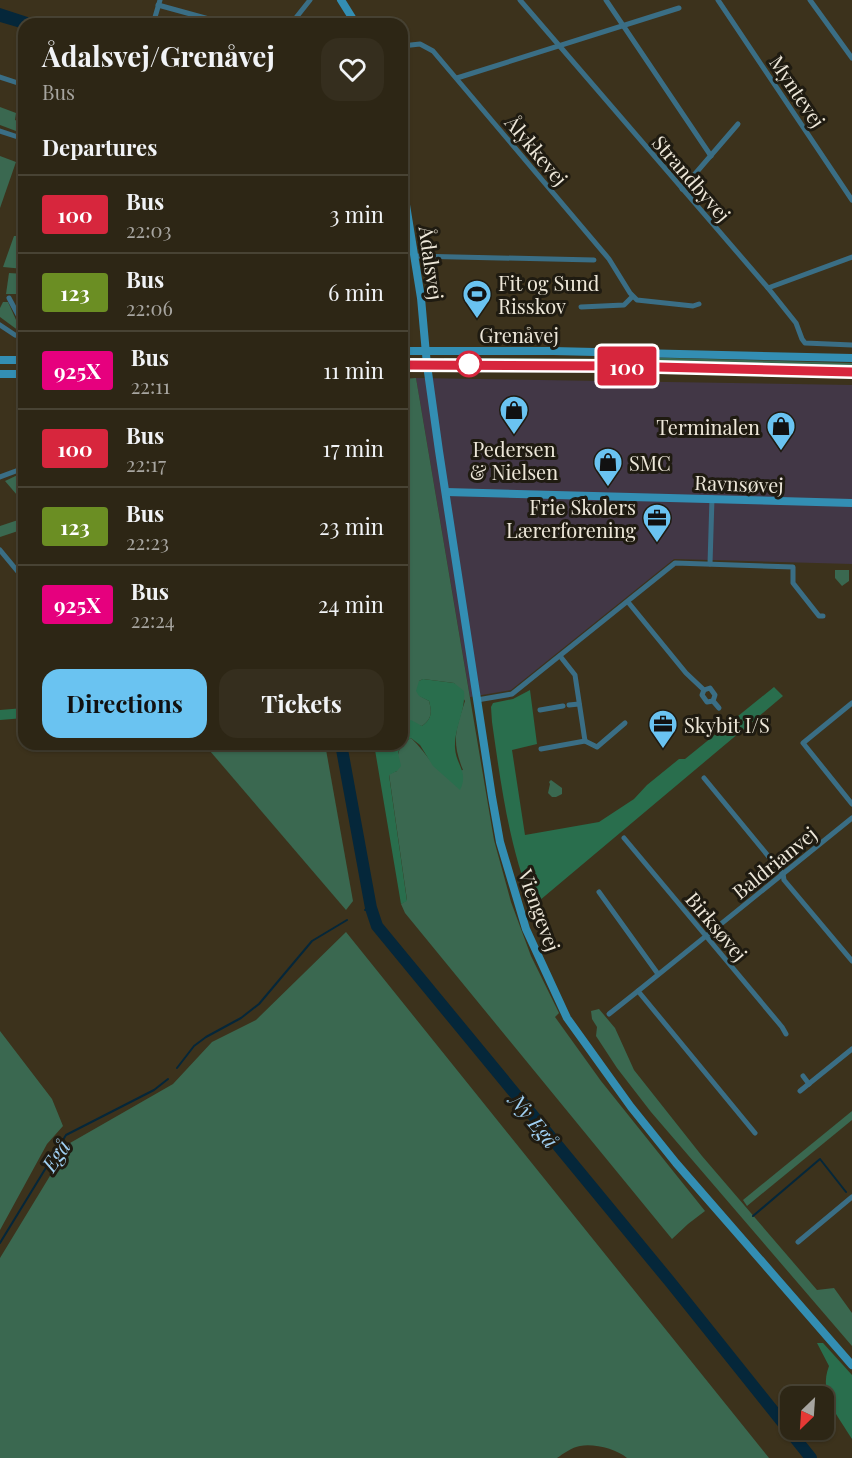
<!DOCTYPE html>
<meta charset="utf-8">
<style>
body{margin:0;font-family:"Playfair Display",serif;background:#352e1e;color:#f1f3f6;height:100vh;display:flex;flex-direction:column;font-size:22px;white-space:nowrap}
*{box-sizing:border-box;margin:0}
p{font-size:20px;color:#a7a5a0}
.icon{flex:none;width:33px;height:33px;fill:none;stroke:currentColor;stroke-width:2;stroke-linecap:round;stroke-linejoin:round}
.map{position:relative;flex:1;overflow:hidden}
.panel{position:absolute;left:18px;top:18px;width:390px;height:732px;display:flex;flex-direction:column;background:#2d2615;border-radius:18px;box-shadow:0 2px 4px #0004,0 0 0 2px #484334}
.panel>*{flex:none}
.badge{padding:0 12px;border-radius:4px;font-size:21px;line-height:39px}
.needle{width:39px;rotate:205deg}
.fabs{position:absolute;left:780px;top:1386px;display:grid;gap:12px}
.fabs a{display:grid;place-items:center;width:54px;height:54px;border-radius:12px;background:#2d2615;box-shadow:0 2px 4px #0004,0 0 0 2px #484334;font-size:30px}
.map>.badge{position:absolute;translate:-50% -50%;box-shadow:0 0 0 3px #fff}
h2{padding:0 24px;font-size:22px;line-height:54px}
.round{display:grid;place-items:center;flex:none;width:63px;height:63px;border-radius:18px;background:#352e1e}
.summary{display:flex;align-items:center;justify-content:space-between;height:102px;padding:0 24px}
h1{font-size:28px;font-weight:700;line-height:45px}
.action{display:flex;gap:12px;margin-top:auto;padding:12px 24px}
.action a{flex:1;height:69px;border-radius:18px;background:#6ac3f1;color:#111;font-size:24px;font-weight:700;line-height:69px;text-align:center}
.action a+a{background:#352e1e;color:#f1f3f6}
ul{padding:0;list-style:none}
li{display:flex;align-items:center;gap:18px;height:78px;padding:0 24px;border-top:2px solid #484334}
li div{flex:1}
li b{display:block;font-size:22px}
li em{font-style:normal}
li .badge{min-width:66px;font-weight:700;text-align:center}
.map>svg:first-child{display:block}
</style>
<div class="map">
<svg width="852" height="1458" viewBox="0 0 852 1458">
<rect width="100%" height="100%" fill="#3c321c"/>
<path fill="#423746" d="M 416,378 L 852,385 L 852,564 L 674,559 L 511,690 L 470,697 Z"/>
<g fill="#3a6850">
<path d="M 0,107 L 16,113 L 15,120 L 24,124 L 24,134 L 0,125 Z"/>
<path d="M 0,156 L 16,162 L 0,208 Z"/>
<path d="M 24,219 L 24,269 L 3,267 L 14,236 L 17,236 Z"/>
<path d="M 9,273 L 24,274 L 24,294 L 6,294 Z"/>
<path d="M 3,302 L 8,302 L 21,331 L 19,331 L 0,317 L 0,308 Z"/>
<path d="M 632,357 L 852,363 L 852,368 L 606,361 L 444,360 L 444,358 L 596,359 Z"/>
<path d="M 416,378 L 494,840 L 511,902 L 531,956 L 559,1013 L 555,1017 L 601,1081 L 705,1211 L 688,1224 L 672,1239 L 405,913 L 401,904 L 407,900 L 389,774 L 397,771 C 398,754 396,748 411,738 C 423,749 430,763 443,773 L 463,770 C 451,741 456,729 465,701 L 454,683 L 423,679 L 419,681 L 420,696 L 429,701 C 432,712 432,719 422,726 L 405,722 L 402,725 L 402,534 L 405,527 L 402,494 L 402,379 Z"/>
<path d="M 24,472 L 24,497 L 17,495 L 5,481 Z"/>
<path d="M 24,518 L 24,529 L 0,537 L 0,526 Z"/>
<path d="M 835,570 L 849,570 L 849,581 L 842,586 L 835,578 Z"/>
<path d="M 204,744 L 325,744 L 353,901 L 346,910 Z"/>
<path d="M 551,780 L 562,788 L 562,794 L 556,797 L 552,797 L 548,793 L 550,784 L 549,782 Z"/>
<path d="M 346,932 L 769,1458 L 770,1458 L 627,1458 C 617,1449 593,1443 580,1446 C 572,1447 563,1454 557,1458 L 0,1458 L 0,1258 L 70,1143 L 173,1084 L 212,1042 L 256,1020 Z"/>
<path d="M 599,1009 L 615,1028 L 634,1070 L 702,1156 L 817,1290 L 834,1288 L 852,1313 L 852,1346 L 651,1112 L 617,1068 L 596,1036 L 597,1027 L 592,1019 L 591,1011 Z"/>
<path d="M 0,1031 L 52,1099 L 63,1126 L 47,1144 L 0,1230 Z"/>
<path d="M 852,1111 L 852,1120 L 747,1206 L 743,1200 Z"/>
</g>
<g fill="#296e4d">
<path d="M 423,679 L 454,683 L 464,691 C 466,710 454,728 455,748 C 456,765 469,772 460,790 L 433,766 L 420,745 L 411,738 L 401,744 L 398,753 L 401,766 L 397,771 L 389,775 L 407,901 L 401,904 L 374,744 L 402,744 L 402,725 L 411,720 L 422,726 C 432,719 432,712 429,701 L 419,696 L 416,691 L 419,681 Z"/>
<path d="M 774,687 L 783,696 L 533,906 C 509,847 501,785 492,722 L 491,707 L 493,703 L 513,699 L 530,690 L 537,744 L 512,750 L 525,835 L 599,822 L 634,799 L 647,785 L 679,759 L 685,759 Z"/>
<path d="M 24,708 L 24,718 L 0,720 L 0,710 Z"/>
<path d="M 817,1343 L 823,1343 L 852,1375 L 852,1439 C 838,1416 818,1394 829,1366 Z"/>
</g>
<path fill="#05273a" d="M 0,8 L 49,24 L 24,24 L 24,29 L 0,22 Z"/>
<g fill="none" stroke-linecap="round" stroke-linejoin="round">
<g stroke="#05273a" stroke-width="2">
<path d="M 365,910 L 371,908"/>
<path d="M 177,1068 L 194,1046 L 206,1037 L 241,1018 L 259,1004 L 312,941 L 347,920"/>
<path d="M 753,1216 L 820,1159 L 846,1192"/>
<path d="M 0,1243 L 66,1135 L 154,1090 L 168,1079"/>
</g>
<path stroke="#05273a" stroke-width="12" d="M 341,744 L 371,908 L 377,926 L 671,1283 L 811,1458"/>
<g stroke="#3a6e85" stroke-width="5">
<path d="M 520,0 L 768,288 L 796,323 L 802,339 L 805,343 L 852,345"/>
<path d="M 606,0 L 711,156"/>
<path d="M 718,0 L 852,200"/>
<path d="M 810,0 L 852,58"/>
<path d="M 158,5 L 227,24"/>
<path d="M 153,24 L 160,0"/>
<path d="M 291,24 L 310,0"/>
<path d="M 402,46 L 420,44 L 433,51 L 609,259 L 630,293 L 637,300 L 693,306 L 699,304"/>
<path d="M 0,77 L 24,85"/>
<path d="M 457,78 L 679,8"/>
<path d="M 0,131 L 24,139"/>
<path d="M 682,189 L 738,124"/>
<path d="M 414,256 L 594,260"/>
<path d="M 768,288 L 852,257"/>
<path d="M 9,298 L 24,326 L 24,331"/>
<path d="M 581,307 L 624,305 L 632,297"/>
<path d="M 0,325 L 15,335 L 24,337"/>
<path d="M 0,477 L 24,468"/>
<path d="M 0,550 L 24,579"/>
<path d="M 710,564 L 712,498"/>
<path d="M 628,602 L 686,673 L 704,690 L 702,695 L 707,702 L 713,701 L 719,708"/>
<path d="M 560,656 L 575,675 L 585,741"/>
<path d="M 704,690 L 710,688 L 715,695 L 713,701"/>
<path d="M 477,700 L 512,694 L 675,563 L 793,567 L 793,583 L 819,616 L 823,616"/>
<path d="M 852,703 L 803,743 L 852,804"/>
<path d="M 569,705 L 579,704"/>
<path d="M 540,710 L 563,706"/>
<path d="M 541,749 L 585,741 L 597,747 L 625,723"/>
<path d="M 704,778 L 783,874 L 784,880 L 852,961"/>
<path d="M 624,838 L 782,1027 L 786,1034"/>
<path d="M 599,892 L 658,974"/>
<path d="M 609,1014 L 638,991"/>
<path d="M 803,1076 L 809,1084"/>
<path d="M 800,1091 L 852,1049"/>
<path d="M 755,1133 L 638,991 L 852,818"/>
<path d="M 798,1242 L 852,1197"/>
</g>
<g stroke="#338eb3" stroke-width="8">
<path d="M 341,0 L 356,24"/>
<path d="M 402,180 L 421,298 L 427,365 L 439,451 L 492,797 L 500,842 L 526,929 L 567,1018 L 631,1107 L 676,1163 L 852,1365"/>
<path d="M 402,351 L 553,351 L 852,358"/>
<path d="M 0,360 L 24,360"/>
<path d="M 402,365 L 600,365 L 852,372"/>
<path d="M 0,374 L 24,374"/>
<path d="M 446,492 L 852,503"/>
</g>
</g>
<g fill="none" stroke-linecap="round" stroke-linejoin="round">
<g stroke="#fff" stroke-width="14">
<path id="line" d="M 402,365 L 619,366 L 852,372"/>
</g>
<use href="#line" stroke="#d7263d" stroke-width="9"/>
</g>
<defs>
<g id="stadium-pin" transform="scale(1.5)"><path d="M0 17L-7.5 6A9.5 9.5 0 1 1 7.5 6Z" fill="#6ac3f1" stroke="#1f1b11"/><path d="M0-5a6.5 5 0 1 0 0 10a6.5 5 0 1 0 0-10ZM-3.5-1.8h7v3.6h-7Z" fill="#111"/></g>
<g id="shop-pin" transform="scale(1.5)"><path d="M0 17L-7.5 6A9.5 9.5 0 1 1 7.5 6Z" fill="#6ac3f1" stroke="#1f1b11"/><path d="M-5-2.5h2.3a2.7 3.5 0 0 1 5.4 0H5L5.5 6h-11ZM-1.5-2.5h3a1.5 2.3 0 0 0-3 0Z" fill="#111"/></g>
<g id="office-pin" transform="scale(1.5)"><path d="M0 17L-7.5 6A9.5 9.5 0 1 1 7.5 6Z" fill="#6ac3f1" stroke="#1f1b11"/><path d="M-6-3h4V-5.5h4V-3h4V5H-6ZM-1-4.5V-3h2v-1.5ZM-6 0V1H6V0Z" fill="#111"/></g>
</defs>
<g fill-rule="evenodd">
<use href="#stadium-pin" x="477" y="294"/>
<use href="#shop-pin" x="514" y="410"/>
<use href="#shop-pin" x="781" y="426"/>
<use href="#shop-pin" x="608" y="462"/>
<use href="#office-pin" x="657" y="518"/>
<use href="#office-pin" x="663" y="724"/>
</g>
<circle fill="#fff" stroke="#d7263d" stroke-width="3" cx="469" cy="364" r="12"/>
<g text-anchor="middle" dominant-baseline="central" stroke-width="6" stroke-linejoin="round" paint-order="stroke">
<g font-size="20" fill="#ede7d9" stroke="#1f1b11">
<text transform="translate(798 91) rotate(56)">Myntevej</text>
<text transform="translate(537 150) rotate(50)">Ålykkevej</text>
<text transform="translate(692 178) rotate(49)">Strandbyvej</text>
<text transform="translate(432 263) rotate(82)">Ådalsvej</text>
<text x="519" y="334">Grenåvej</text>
<text transform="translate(739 483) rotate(2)">Ravnsøvej</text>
<text transform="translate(774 862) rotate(-39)">Baldrianvej</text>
<text transform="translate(540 910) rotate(70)">Viengevej</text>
<text transform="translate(717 926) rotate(50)">Birksøvej</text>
</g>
<g font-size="20" fill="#ede7d9" stroke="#1f1b11" text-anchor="start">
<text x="498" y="282">Fit og Sund<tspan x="498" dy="23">Risskov</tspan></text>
<text x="760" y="426" text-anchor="end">Terminalen</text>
<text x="514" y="448" text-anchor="middle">Pedersen<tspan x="514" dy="23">&amp; Nielsen</tspan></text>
<text x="629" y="462">SMC</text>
<text x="636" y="506" text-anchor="end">Frie Skolers<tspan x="636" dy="23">Lærerforening</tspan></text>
<text x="684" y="724">Skybit I/S</text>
</g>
<g font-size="21" font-style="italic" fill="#a0d0f3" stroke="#1f1b11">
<text transform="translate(535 1120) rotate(51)">Ny Egå</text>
<text transform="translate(55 1155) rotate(-56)">Egå</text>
</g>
</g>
</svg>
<div class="fabs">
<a><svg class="needle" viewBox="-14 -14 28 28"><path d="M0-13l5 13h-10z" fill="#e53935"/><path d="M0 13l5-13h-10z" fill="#a7a5a0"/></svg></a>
</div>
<b class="badge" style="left:627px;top:366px;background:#d7263d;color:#fff">100</b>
<section class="panel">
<div class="summary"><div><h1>Ådalsvej/Grenåvej</h1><p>Bus</p></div><a class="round"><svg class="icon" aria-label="heart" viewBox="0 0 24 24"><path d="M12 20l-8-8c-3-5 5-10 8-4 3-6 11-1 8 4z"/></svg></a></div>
<h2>Departures</h2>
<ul>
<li><span class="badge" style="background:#d7263d;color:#fff">100</span><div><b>Bus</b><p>22:03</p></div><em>3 min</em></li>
<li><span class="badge" style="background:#6b8e23;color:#fff">123</span><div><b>Bus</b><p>22:06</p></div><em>6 min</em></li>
<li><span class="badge" style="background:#e6007e;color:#fff">925X</span><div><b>Bus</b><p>22:11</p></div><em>11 min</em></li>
<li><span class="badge" style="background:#d7263d;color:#fff">100</span><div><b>Bus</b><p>22:17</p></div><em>17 min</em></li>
<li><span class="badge" style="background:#6b8e23;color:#fff">123</span><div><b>Bus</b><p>22:23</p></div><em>23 min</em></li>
<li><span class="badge" style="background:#e6007e;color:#fff">925X</span><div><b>Bus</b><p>22:24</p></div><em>24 min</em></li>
</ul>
<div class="action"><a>Directions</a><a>Tickets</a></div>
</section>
</div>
